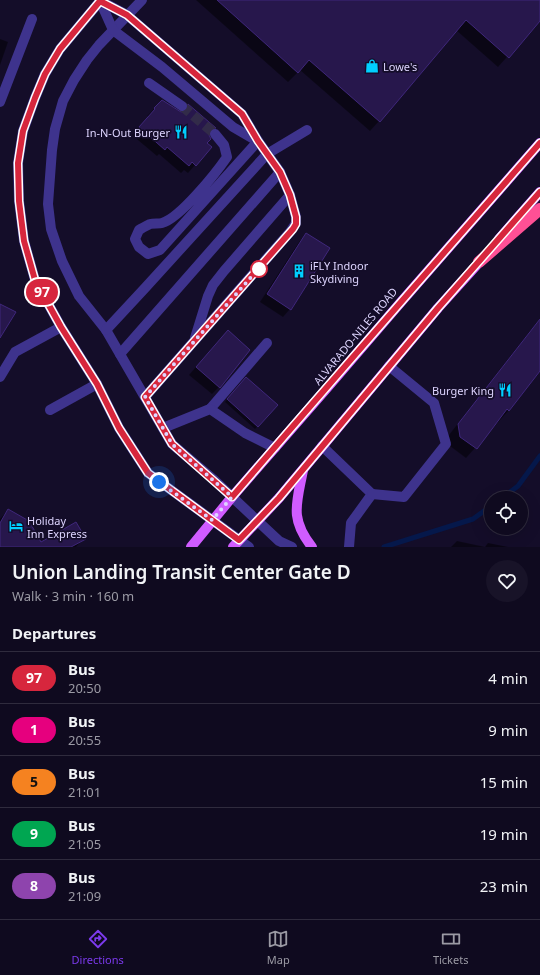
<!DOCTYPE html>
<meta charset="utf-8">
<style>
body{margin:0;font-family:"Noto Sans",sans-serif;background:#181328;color:#f1f3f6;height:100vh;display:flex;flex-direction:column;font-size:15px;white-space:nowrap}
*{box-sizing:border-box;margin:0}
p{font-size:13px;color:#9b9aa4}
.icon{flex:none;width:22px;height:22px;fill:none;stroke:currentColor;stroke-width:2;stroke-linecap:round;stroke-linejoin:round}
.map{position:relative;height:547px;overflow:hidden}
.panel{display:flex;flex-direction:column;background:#0f0a1f;flex:1}
.panel>*{flex:none}
.badge{padding:0 8px;border-radius:13px;font-size:14px;line-height:26px}
.fabs{position:absolute;left:484px;top:491px;display:grid;gap:8px}
.fabs a{display:grid;place-items:center;width:44px;height:44px;border-radius:50%;background:#0f0a1f;box-shadow:0 4px 16px #0002,0 0 0 1px #2f2b3d;font-size:20px}
.you{position:absolute;width:20px;height:20px;margin:-10px;border:3px solid #fff;border-radius:50%;background:#1a73e8;box-shadow:0 0 0 6px #1a73e833}
.map>.badge{position:absolute;translate:-50% -50%;box-shadow:0 0 0 2px #fff}
h2{padding:0 12px;font-size:15px;line-height:36px}
.round{display:grid;place-items:center;flex:none;width:42px;height:42px;border-radius:21px;background:#181328}
.overview{display:flex;align-items:center;justify-content:space-between;height:68px;padding:0 12px}
h1{font-size:19px;font-weight:600;line-height:30px}
ul{padding:0;list-style:none}
li{display:flex;align-items:center;gap:12px;height:52px;padding:0 12px;border-top:1px solid #2f2b3d}
li div{flex:1}
li b{display:block;font-size:15px}
li em{font-style:normal}
li .badge{min-width:44px;font-weight:700;text-align:center}
.tabs{display:flex;justify-content:space-around;align-items:center;height:56px;border-top:1px solid #2f2b3d;background:#0f0a1f;font-size:11px;color:#9b9aa4}
.tabs a{display:grid;justify-items:center;gap:2px}
.tabs .current{color:#7c3aed}
.map>svg:first-child{display:block}
</style>
<div class="map">
<svg width="540" height="547" viewBox="0 0 540 547">
<rect width="100%" height="100%" fill="#140d29"/>
<g fill="#0007">
<path d="M 196,0 L 540,0 L 540,20 L 498,67 L 456,30 L 379,121 L 370,131 L 300,70 L 288,82 Z"/>
<path d="M 0,39 L 8,42 L 0,65 Z"/>
<path d="M 162,101 L 180,113 L 188,105 L 215,128 L 208,135 L 206,143 L 195,165 L 188,173 L 184,170 L 181,173 L 159,154 L 157,156 L 132,135 L 149,117 L 147,116 Z"/>
<path d="M 306,235 L 290,309 L 283,317 L 260,302 L 299,242 Z"/>
<path d="M 540,321 L 540,369 L 509,410 L 466,458 L 450,446 L 449,435 L 530,331 Z"/>
<path d="M 220,339 L 219,387 L 212,394 L 189,375 Z"/>
<path d="M 244,380 L 277,405 L 255,429 L 225,402 Z"/>
<path d="M 8,510 L 41,544 L 84,538 L 76,547 L 0,547 L 0,519 Z"/>
<path d="M 457,541 L 485,547 L 488,543 L 508,547 L 451,547 Z"/>
</g>
<g fill="none" stroke-linecap="round" stroke-linejoin="round">
<g stroke="#05184b" stroke-width="5">
<path d="M 502,498 L 518,486 L 540,456"/>
<path d="M 384,547 L 473,519 L 491,506"/>
</g>
</g>
<g fill="#27174c" stroke="#3f277b">
<path d="M 217,0 L 540,0 L 540,21 L 509,58 L 466,20 L 380,122 L 309,60 L 298,73 Z"/>
<path d="M 162,100 L 181,112 L 187,110 L 188,104 L 216,128 L 211,129 L 209,132 L 209,135 L 211,139 L 207,143 L 212,147 L 196,166 L 192,162 L 189,166 L 167,147 L 165,150 L 139,127 L 155,109 L 154,108 Z"/>
<path d="M 306,233 L 330,248 L 291,310 L 267,294 Z"/>
<path d="M 0,304 L 16,312 L 0,338 Z"/>
<path d="M 540,319 L 540,371 L 509,411 L 507,409 L 477,449 L 460,437 L 458,424 Z"/>
<path d="M 228,330 L 250,350 L 220,388 L 196,367 Z"/>
<path d="M 246,377 L 278,405 L 258,427 L 227,399 Z"/>
<path d="M 8,509 L 29,521 L 41,542 L 76,522 L 86,539 L 71,547 L 0,547 L 0,523 Z"/>
</g>
<g fill="none" stroke-linecap="round" stroke-linejoin="round">
<path stroke="#322b49" stroke-width="10" stroke-dasharray="10 5" stroke-linecap="butt" d="M 182,106 L 215,134"/>
<g stroke="#3e338d" stroke-width="10">
<path d="M 99,0 L 127,15 L 242,114 L 258,141 L 280,172 L 290,195 L 296,217 L 296,223 L 290,232 L 145,397"/>
<path d="M 101,0 L 60,49 L 45,74 L 35,98 L 23,131 L 18,163 L 19,201 L 24,241 L 35,280 L 61,327 L 97,384 L 119,428 L 148,473 L 249,547"/>
<path d="M 142,0 L 99,45 L 87,60 L 74,80 L 63,101 L 55,129 L 52,150 L 48,204 L 51,229 L 62,261 L 79,296 L 106,330 L 172,444 L 213,479 L 279,541 L 292,547"/>
<path d="M 100,1 L 113,30 L 162,67 L 233,127 L 257,141"/>
<path d="M 149,83 L 182,106"/>
<path d="M 0,102 L 32,19"/>
<path d="M 215,134 L 224,145 L 227,157 C 216,173 180,218 162,223 C 159,224 154,223 150,224 C 146,226 142,228 139,230 L 135,239 L 139,247 L 148,254 L 160,250 L 258,141"/>
<path d="M 106,330 L 145,288 L 267,154 L 307,130"/>
<path d="M 195,338 L 208,296 L 213,285 L 224,271 L 290,195"/>
<path d="M 120,354 L 280,172"/>
<path d="M 0,377 L 15,352 L 61,327"/>
<path d="M 210,409 L 267,343"/>
<path d="M 50,410 L 97,384"/>
<path d="M 163,428 L 210,409 L 245,433 L 275,448"/>
<path d="M 322,446 L 372,494 L 351,523 L 349,547"/>
<path d="M 372,494 L 404,497 L 446,444 L 434,403 L 389,366"/>
</g>
<g stroke="#d05cff" stroke-width="10">
<path d="M 499,239 L 540,192"/>
<path d="M 303,470 C 297,503 289,518 312,547"/>
<path d="M 191,547 L 232,497 L 327,388 L 401,302 L 540,143"/>
<path d="M 233,547 L 279,498 L 438,308 L 484,257"/>
</g>
<path stroke="#ff5095" stroke-width="12" d="M 479,262 L 540,209"/>
</g>
<g fill="none" stroke-linecap="round" stroke-linejoin="round">
<g stroke="#fff" stroke-width="9">
<path id="line" d="M 540,143 C 437,261 334,378 232,497 L 172,444 L 145,397 L 293,229 L 296,224 L 296,217 L 290,195 L 280,172 L 258,141 L 242,114 L 127,15 L 100,1 L 60,49 L 45,74 L 35,98 L 23,131 L 18,163 L 19,201 L 24,241 L 35,280 L 61,327 L 97,384 L 119,428 L 148,473 L 239,540 L 279,498 L 438,308 L 540,192"/>
</g>
<use href="#line" stroke="#d7263d" stroke-width="6"/>
<path stroke="#ded5ff" stroke-width="4" stroke-dasharray="0 7.2" d="M 159,482 L 212,520 L 232,497 L 172,444 L 145,397 L 261,266 L 259,269"/>
</g>
<defs>
<g id="shop-bare" transform="scale(1.08)"><path d="M-5-2.5h2.3a2.7 3.5 0 0 1 5.4 0H5L5.5 6h-11ZM-1.5-2.5h3a1.5 2.3 0 0 0-3 0Z" fill="#01cfff" stroke="#140d29" stroke-width="2.5" paint-order="stroke"/></g>
<g id="restaurant-bare" transform="scale(1.08)"><path d="M-5-6h1v4h1v-4h1v4h1v-4h1v5L-1.5 .5V6h-2V.5L-5-1ZM5-6V6H3V1.5H1.5Q1.5-4 5-6Z" fill="#01cfff" stroke="#140d29" stroke-width="2.5" paint-order="stroke"/></g>
<g id="building-bare" transform="scale(1.08)"><path d="M-4-6H4V6H1V3H-1V6H-4ZM-2.5-4.3h1.7v1.8h-1.7ZM.8-4.3h1.7v1.8H.8ZM-2.5-1h1.7V.8h-1.7ZM.8-1h1.7V.8H.8Z" fill="#01cfff" stroke="#140d29" stroke-width="2.5" paint-order="stroke"/></g>
<g id="hotel-bare" transform="scale(1.08)"><path d="M-6-4.5h1.5V1H6V5H4.5V3h-9V5H-6ZM-4 0a1.8 1.8 0 1 1 3.6 0ZM.5 0V-2.5h3Q6-2.5 6 0Z" fill="#01cfff" stroke="#140d29" stroke-width="2.5" paint-order="stroke"/></g>
</defs>
<g fill-rule="evenodd">
<use href="#shop-bare" x="372" y="66"/>
<use href="#restaurant-bare" x="181" y="132"/>
<use href="#building-bare" x="299" y="271"/>
<use href="#restaurant-bare" x="505" y="390"/>
<use href="#hotel-bare" x="16" y="526"/>
</g>
<circle fill="#fff" stroke="#d7263d" stroke-width="2" cx="259" cy="269" r="8"/>
<g text-anchor="middle" dominant-baseline="central" stroke-width="3.5" stroke-linejoin="round" paint-order="stroke">
<g font-size="11" fill="#ded5ff" stroke="#140d29" text-anchor="start">
<text x="383" y="66">Lowe's</text>
<text x="170" y="132" text-anchor="end">In-N-Out Burger</text>
<text x="310" y="265">iFLY Indoor<tspan x="310" dy="13">Skydiving</tspan></text>
<text x="494" y="390" text-anchor="end">Burger King</text>
<text x="27" y="520">Holiday<tspan x="27" dy="13">Inn Express</tspan></text>
</g>
<g font-size="11" fill="#ded5ff" stroke="#140d29">
<text transform="translate(355 336) rotate(-50)">ALVARADO-NILES ROAD</text>
</g>
</g>
</svg>
<div class="fabs">
<a><svg class="icon" aria-label="locate" viewBox="0 0 24 24"><circle cx="12" cy="12" r="6"/><path d="M12 2v4M12 18v4M2 12h4M18 12h4"/></svg></a>
</div>
<div class="you" style="left:159px;top:482px"></div>
<b class="badge" style="left:42px;top:292px;background:#d7263d;color:#fff">97</b>
</div>
<section class="panel">
<div class="overview"><div><h1>Union Landing Transit Center Gate D</h1><p>Walk · 3 min · 160 m</p></div><a class="round"><svg class="icon" aria-label="heart" viewBox="0 0 24 24"><path d="M12 20l-8-8c-3-5 5-10 8-4 3-6 11-1 8 4z"/></svg></a></div>
<h2>Departures</h2>
<ul>
<li><span class="badge" style="background:#d7263d;color:#fff">97</span><div><b>Bus</b><p>20:50</p></div><em>4 min</em></li>
<li><span class="badge" style="background:#e6007e;color:#fff">1</span><div><b>Bus</b><p>20:55</p></div><em>9 min</em></li>
<li><span class="badge" style="background:#f58220;color:#111">5</span><div><b>Bus</b><p>21:01</p></div><em>15 min</em></li>
<li><span class="badge" style="background:#00a651;color:#fff">9</span><div><b>Bus</b><p>21:05</p></div><em>19 min</em></li>
<li><span class="badge" style="background:#8e44ad;color:#fff">8</span><div><b>Bus</b><p>21:09</p></div><em>23 min</em></li>
</ul>
</section>
<nav class="tabs">
<a class="current"><svg class="icon" aria-label="directions" viewBox="0 0 24 24"><path d="M12 3l9 9-9 9-9-9zM9 14v-3h6M13 9l2 2-2 2"/></svg>Directions</a>
<a><svg class="icon" aria-label="map" viewBox="0 0 24 24"><path d="M3 6l6-2 6 2 6-2v14l-6 2-6-2-6 2zM9 4v14M15 6v14"/></svg>Map</a>
<a><svg class="icon" aria-label="tickets" viewBox="0 0 24 24"><path d="M3 7h18v10H3zM15 7v10"/></svg>Tickets</a>
</nav>
